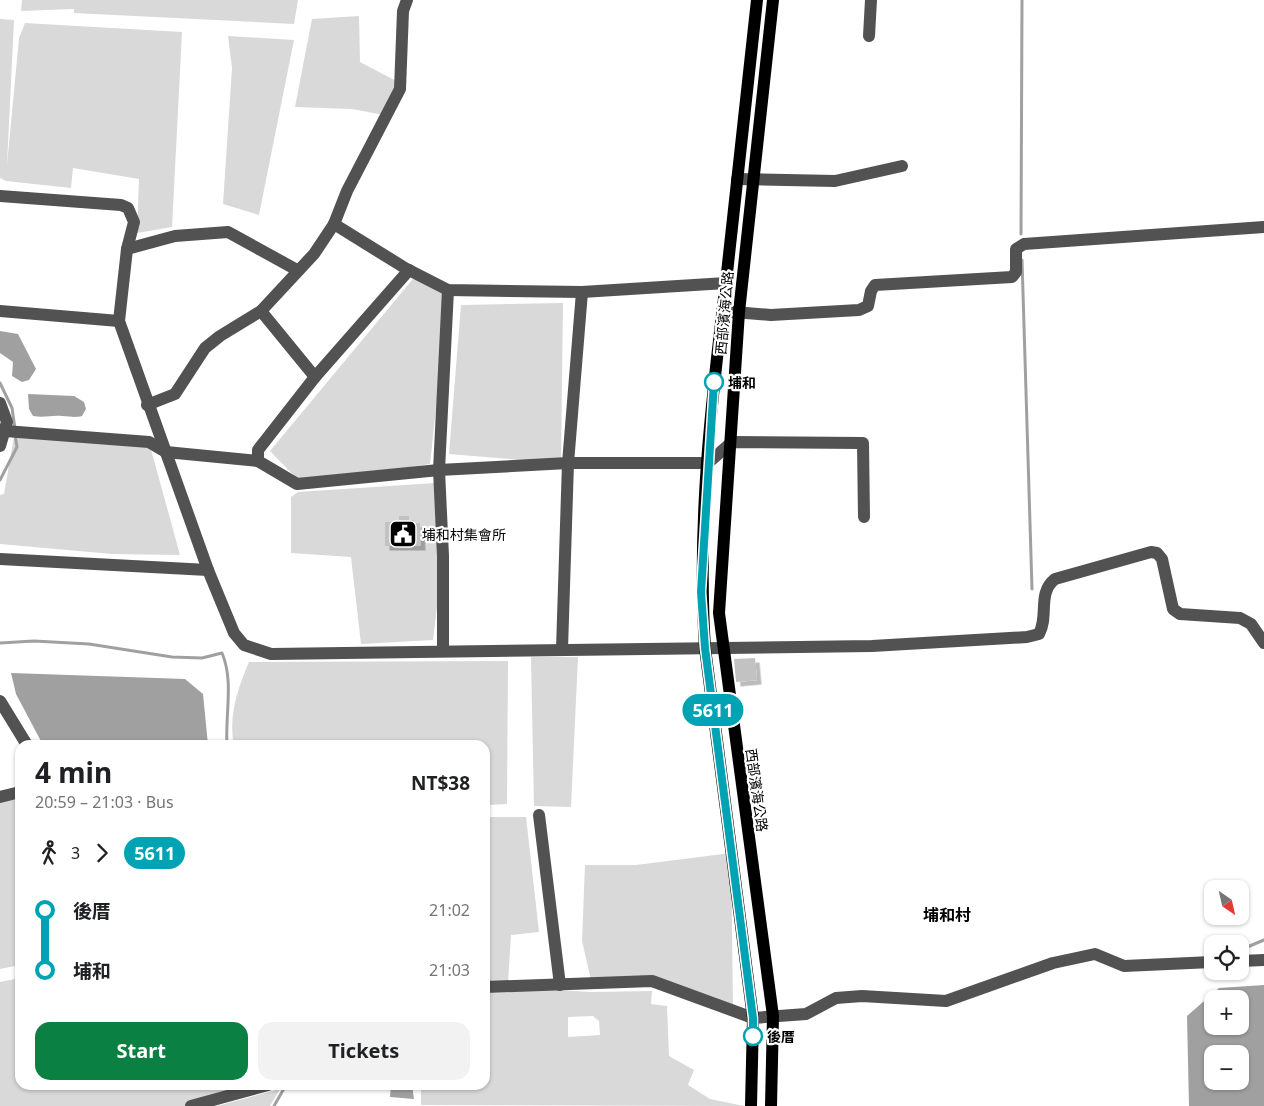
<!DOCTYPE html>
<meta charset="utf-8">
<style>
body{margin:0;font-family:"Noto Sans","Noto Sans TC",sans-serif;background:#f2f2f2;color:#202124;height:100vh;display:flex;flex-direction:column;font-size:19px;white-space:nowrap}
*{box-sizing:border-box;margin:0}
p{font-size:16px;color:#757577}
.icon{flex:none;width:28px;height:28px;fill:none;stroke:currentColor;stroke-width:2;stroke-linecap:round;stroke-linejoin:round}
.map{position:relative;flex:1;overflow:hidden}
.details{position:absolute;left:15px;top:740px;width:475px;height:350px;display:flex;flex-direction:column;background:#fff;border-radius:15px;box-shadow:0 1px 4px #0004}
.details>*{flex:none}
.badge{padding:0 10px;border-radius:16px;font-size:18px;line-height:32px}
.needle{width:32px;rotate:146deg}
.buttons{position:absolute;left:1204px;top:880px;display:grid;gap:10px}
.buttons a{display:grid;place-items:center;width:45px;height:45px;border-radius:10px;background:#fff;box-shadow:0 1px 4px #0004;font-size:25px}
.map>.badge{position:absolute;translate:-50% -50%;box-shadow:0 0 0 2px #fff}
.legs{display:flex;align-items:center;gap:8px;height:55px;padding:0 20px;font-size:16px}
.legs p{margin-inline-start:auto}
.summary{display:flex;align-items:center;justify-content:space-between;height:85px;padding:0 20px}
h1{font-size:28px;font-weight:700;line-height:38px}
.primary-button{display:flex;gap:10px;margin-top:auto;padding:10px 20px}
.primary-button a{flex:1;height:58px;border-radius:15px;background:#0b8043;color:#fff;font-size:20px;font-weight:700;line-height:58px;text-align:center}
.primary-button a+a{background:#f2f2f2;color:#202124}
ul{padding:0 20px;list-style:none}
li{display:flex;align-items:center;gap:18px;height:60px;font-size:19px}
li i{display:grid;place-items:center;width:8px;height:100%;margin:0 6px;background:currentColor}
li i::after{content:'';width:12px;height:12px;margin:-6px;border:4px solid;border-radius:50%;background:#fff}
li p{margin-inline-start:auto}
li:first-child i{background:linear-gradient(#0000 50%,currentColor 0)}
li:last-child i{background:linear-gradient(currentColor 50%,#0000 0)}
.map>svg:first-child{display:block}
</style>
<div class="map">
<svg width="1264" height="1106" viewBox="0 0 1264 1106">
<defs>
<filter id="shadow"><feDropShadow dx="4.5" dy="4.5" stdDeviation="0" flood-color="#0004"/></filter>
</defs>
<rect width="100%" height="100%" fill="#fff"/>
<g fill="#d9d9d9" fill-rule="evenodd">
<path d="M 22,0 L 298,0 L 294,24 L 74,13 L 74,9 L 21,11 Z"/>
<path d="M 359,16 L 360,62 L 402,84 L 389,116 L 352,109 L 295,107 L 312,19 Z"/>
<path d="M 0,19 L 14,20 L 7,165 L 19,38 L 25,23 L 182,32 L 172,227 L 137,233 L 139,179 L 73,168 L 71,188 L 6,181 L 0,178 Z"/>
<path d="M 228,36 L 294,40 L 259,215 L 223,204 L 232,68 Z"/>
<path d="M 417,274 L 448,298 L 430,464 L 302,484 L 270,451 Z"/>
<path d="M 563,303 L 561,463 L 449,454 L 461,305 Z"/>
<path d="M 15,431 L 149,442 L 180,555 L 112,554 L 0,544 L 0,495 L 4,494 Z"/>
<path d="M 435,483 L 443,556 L 433,640 L 361,644 L 351,557 L 291,553 L 291,497 L 298,492 Z"/>
<path d="M 531,657 L 578,657 L 571,807 L 534,806 Z"/>
<path d="M 508,661 L 507,804 L 485,805 L 485,745 L 234,745 C 228,716 238,688 249,662 Z"/>
<path d="M 20,793 L 20,965 L 0,969 L 0,798 Z"/>
<path d="M 485,817 L 526,817 L 539,932 L 511,935 L 508,983 L 485,983 Z"/>
<path d="M 731,853 L 733,1008 L 649,977 L 591,980 L 582,941 L 585,865 L 636,865 Z"/>
<path d="M 20,978 L 20,1085 L 268,1085 L 194,1106 L 0,1106 L 0,982 Z"/>
<path d="M 523,988 L 591,992 L 652,991 L 651,1004 L 667,1006 L 669,1056 L 694,1070 L 688,1085 L 710,1099 L 744,1106 L 421,1105 L 421,1085 L 485,1085 L 485,991 ZM 593,1016 L 599,1021 L 600,1035 L 568,1037 L 568,1017 Z"/>
<path d="M 280,1089 L 270,1106 L 217,1106 Z"/>
</g>
<g fill="#a0a0a0" fill-rule="evenodd">
<path d="M 0,331 L 18,334 L 36,369 L 29,380 L 22,382 L 12,376 L 13,362 L 0,353 Z"/>
<path d="M 28,394 L 74,396 L 84,402 L 86,409 L 82,416 C 74,418 70,416 62,416 C 52,415 44,418 33,416 L 29,409 Z"/>
<path d="M 11,673 L 185,679 L 203,694 L 208,745 L 43,745 L 16,694 Z"/>
<path d="M 1264,985 L 1264,1106 L 1189,1106 L 1187,1016 L 1219,988 ZM 1212,999 L 1240,999 L 1240,1026 L 1212,1026 ZM 1212,1054 L 1240,1054 L 1240,1081 L 1212,1081 Z"/>
<path d="M 391,1085 L 412,1085 L 414,1099 L 390,1097 Z"/>
</g>
<g fill="none" stroke-linecap="round" stroke-linejoin="round">
<g stroke="#a0a0a0" stroke-width="3">
<path d="M 1021,234 L 1022,0"/>
<path d="M 1022,260 L 1032,589"/>
<path d="M 0,383 L 12,408 L 15,429"/>
<path d="M 0,480 L 17,447 L 15,435"/>
<path d="M 0,643 L 34,641 L 89,644 L 172,657 L 202,658 L 222,653 C 234,681 225,715 227,745"/>
<path d="M 1240,950 L 1264,940"/>
<path d="M 274,1106 L 286,1085"/>
</g>
</g>
<g fill="#c2c2c2" filter="url(#shadow)">
<path d="M 399,516 L 409,516 L 409,523 L 420,523 L 421,546 L 385,546 L 385,522 L 399,522 Z"/>
<path d="M 755,658 L 757,680 L 736,682 L 734,659 Z"/>
</g>
<g fill="none" stroke-linecap="round" stroke-linejoin="round">
<g stroke="#525252" stroke-width="12">
<path d="M 869,36 L 871,0"/>
<path d="M 737,179 L 835,181 L 902,166"/>
<path d="M 0,196 L 121,205 L 128,208 L 134,222 L 127,249 L 119,321 L 208,570 L 234,633 L 244,645 L 271,654 L 872,646 L 1027,637 L 1039,634 C 1049,616 1037,593 1055,579 L 1151,552 L 1157,553 L 1162,559 L 1173,609 L 1180,614 L 1240,618 L 1251,624 L 1264,643"/>
<path d="M 334,224 L 405,268 L 448,290 L 582,292 L 726,283"/>
<path d="M 127,249 L 175,236 L 228,232 L 297,270"/>
<path d="M 0,311 L 119,321"/>
<path d="M 261,311 L 315,377"/>
<path d="M 722,311 L 771,315 L 859,310 L 868,306 L 871,291 L 875,285 L 1012,277 L 1016,272 L 1016,249 L 1024,244 L 1264,227"/>
<path d="M 0,403 L 7,422 L 0,446"/>
<path d="M 147,405 L 175,394 L 205,348 L 220,336 L 261,311 L 314,254 L 334,224 L 347,191 L 400,89 L 403,11 L 407,0"/>
<path d="M 5,431 L 149,442 L 166,452 L 258,461 L 297,484 L 439,470 L 568,463 L 708,463 L 732,442 L 863,443 L 864,517"/>
<path d="M 258,461 L 258,450 L 315,377 L 409,270"/>
<path d="M 0,559 L 208,570"/>
<path d="M 562,649 L 568,463 L 582,292"/>
<path d="M 443,650 L 443,556 L 439,470 L 448,290"/>
<path d="M 0,701 L 27,745"/>
<path d="M 0,797 L 20,792"/>
<path d="M 539,815 L 560,985"/>
<path d="M 1240,961 L 1264,960"/>
<path d="M 485,987 L 652,981 L 753,1018 L 806,1014 L 836,998 L 862,996 L 946,1001 L 1053,963 L 1095,954 L 1124,966 L 1212,962"/>
<path d="M 191,1106 L 268,1085"/>
</g>
<g stroke="#000" stroke-width="12">
<path d="M 751,1106 L 753,1018 L 705,648 C 697,526 711,403 726,282 C 737,188 747,94 757,0"/>
<path d="M 771,1106 L 773,1016 L 719,613 L 739,312 L 773,0"/>
</g>
</g>
<g fill="none" stroke-linecap="round" stroke-linejoin="round">
<g stroke="#fff" stroke-width="11">
<path id="line-1" d="M 714,382 L 701,592 L 705,648 L 753,1018 L 753,1036"/>
</g>
<use href="#line-1" stroke="#00a3b4" stroke-width="8"/>
</g>
<defs>
<g id="civic-square" transform="scale(1.4375)"><rect x="-9" y="-9" width="18" height="18" rx="4" fill="#000" stroke="#fff"/><path d="M-.6-6.5H3V-4.5H.6V-3L4-1V1h2V6H-6V1h2V-1L-.6-3ZM-1.2 2.5V6h2.4V2.5Z" fill="#fff"/></g>
</defs>
<g fill-rule="evenodd">
<use href="#civic-square" x="403" y="534"/>
</g>
<g fill="#fff" stroke="#00a3b4" stroke-width="2.5">
<circle cx="714" cy="382" r="9"/>
<circle cx="753" cy="1036" r="9"/>
</g>
<g text-anchor="middle" dominant-baseline="central" stroke-width="4.5" stroke-linejoin="round" paint-order="stroke">
<g font-size="14" fill="#000" stroke="#fff">
<text transform="translate(724 313) rotate(-85)">西部濱海公路</text>
<text transform="translate(757 790) rotate(82)">西部濱海公路</text>
</g>
<g font-size="14" font-weight="bold" fill="#000" stroke="#fff" text-anchor="start">
<text x="728" y="382">埔和</text>
<text x="767" y="1036">後厝</text>
</g>
<g font-size="14" fill="#000" stroke="#fff" text-anchor="start">
<text x="422" y="534">埔和村集會所</text>
</g>
<g font-size="16" font-weight="bold" fill="#000" stroke="#fff">
<text x="947" y="915">埔和村</text>
</g>
</g>
</svg>
<div class="buttons">
<a><svg class="needle" viewBox="-14 -14 28 28"><path d="M0-13l5 13h-10z" fill="#e53935"/><path d="M0 13l5-13h-10z" fill="#757577"/></svg></a>
<a><svg class="icon" aria-label="locate" viewBox="0 0 24 24"><circle cx="12" cy="12" r="6"/><path d="M12 2v4M12 18v4M2 12h4M18 12h4"/></svg></a>
<a>+</a>
<a>−</a>
</div>
<b class="badge" style="left:713px;top:710px;background:#00a3b4;color:#fff">5611</b>
<section class="details">
<div class="summary"><div><h1>4 min</h1><p>20:59 – 21:03 · Bus</p></div><b>NT$38</b></div>
<div class="legs"><svg class="icon" aria-label="walk" viewBox="0 0 24 24"><circle cx="13" cy="4" r="2"/><path d="M13 8l-2 6 4 7M11 14l-3 7M7 12l3-4h3l4 4"/></svg>3<svg class="icon" aria-label="forward" viewBox="0 0 24 24"><path d="M9 5l7 7-7 7"/></svg><b class="badge" style="background:#00a3b4;color:#fff">5611</b></div>
<ul>
<li><i style="color:#00a3b4"></i><b>後厝</b><p>21:02</p></li>
<li><i style="color:#00a3b4"></i><b>埔和</b><p>21:03</p></li>
</ul>
<div class="primary-button"><a>Start</a><a>Tickets</a></div>
</section>
</div>
